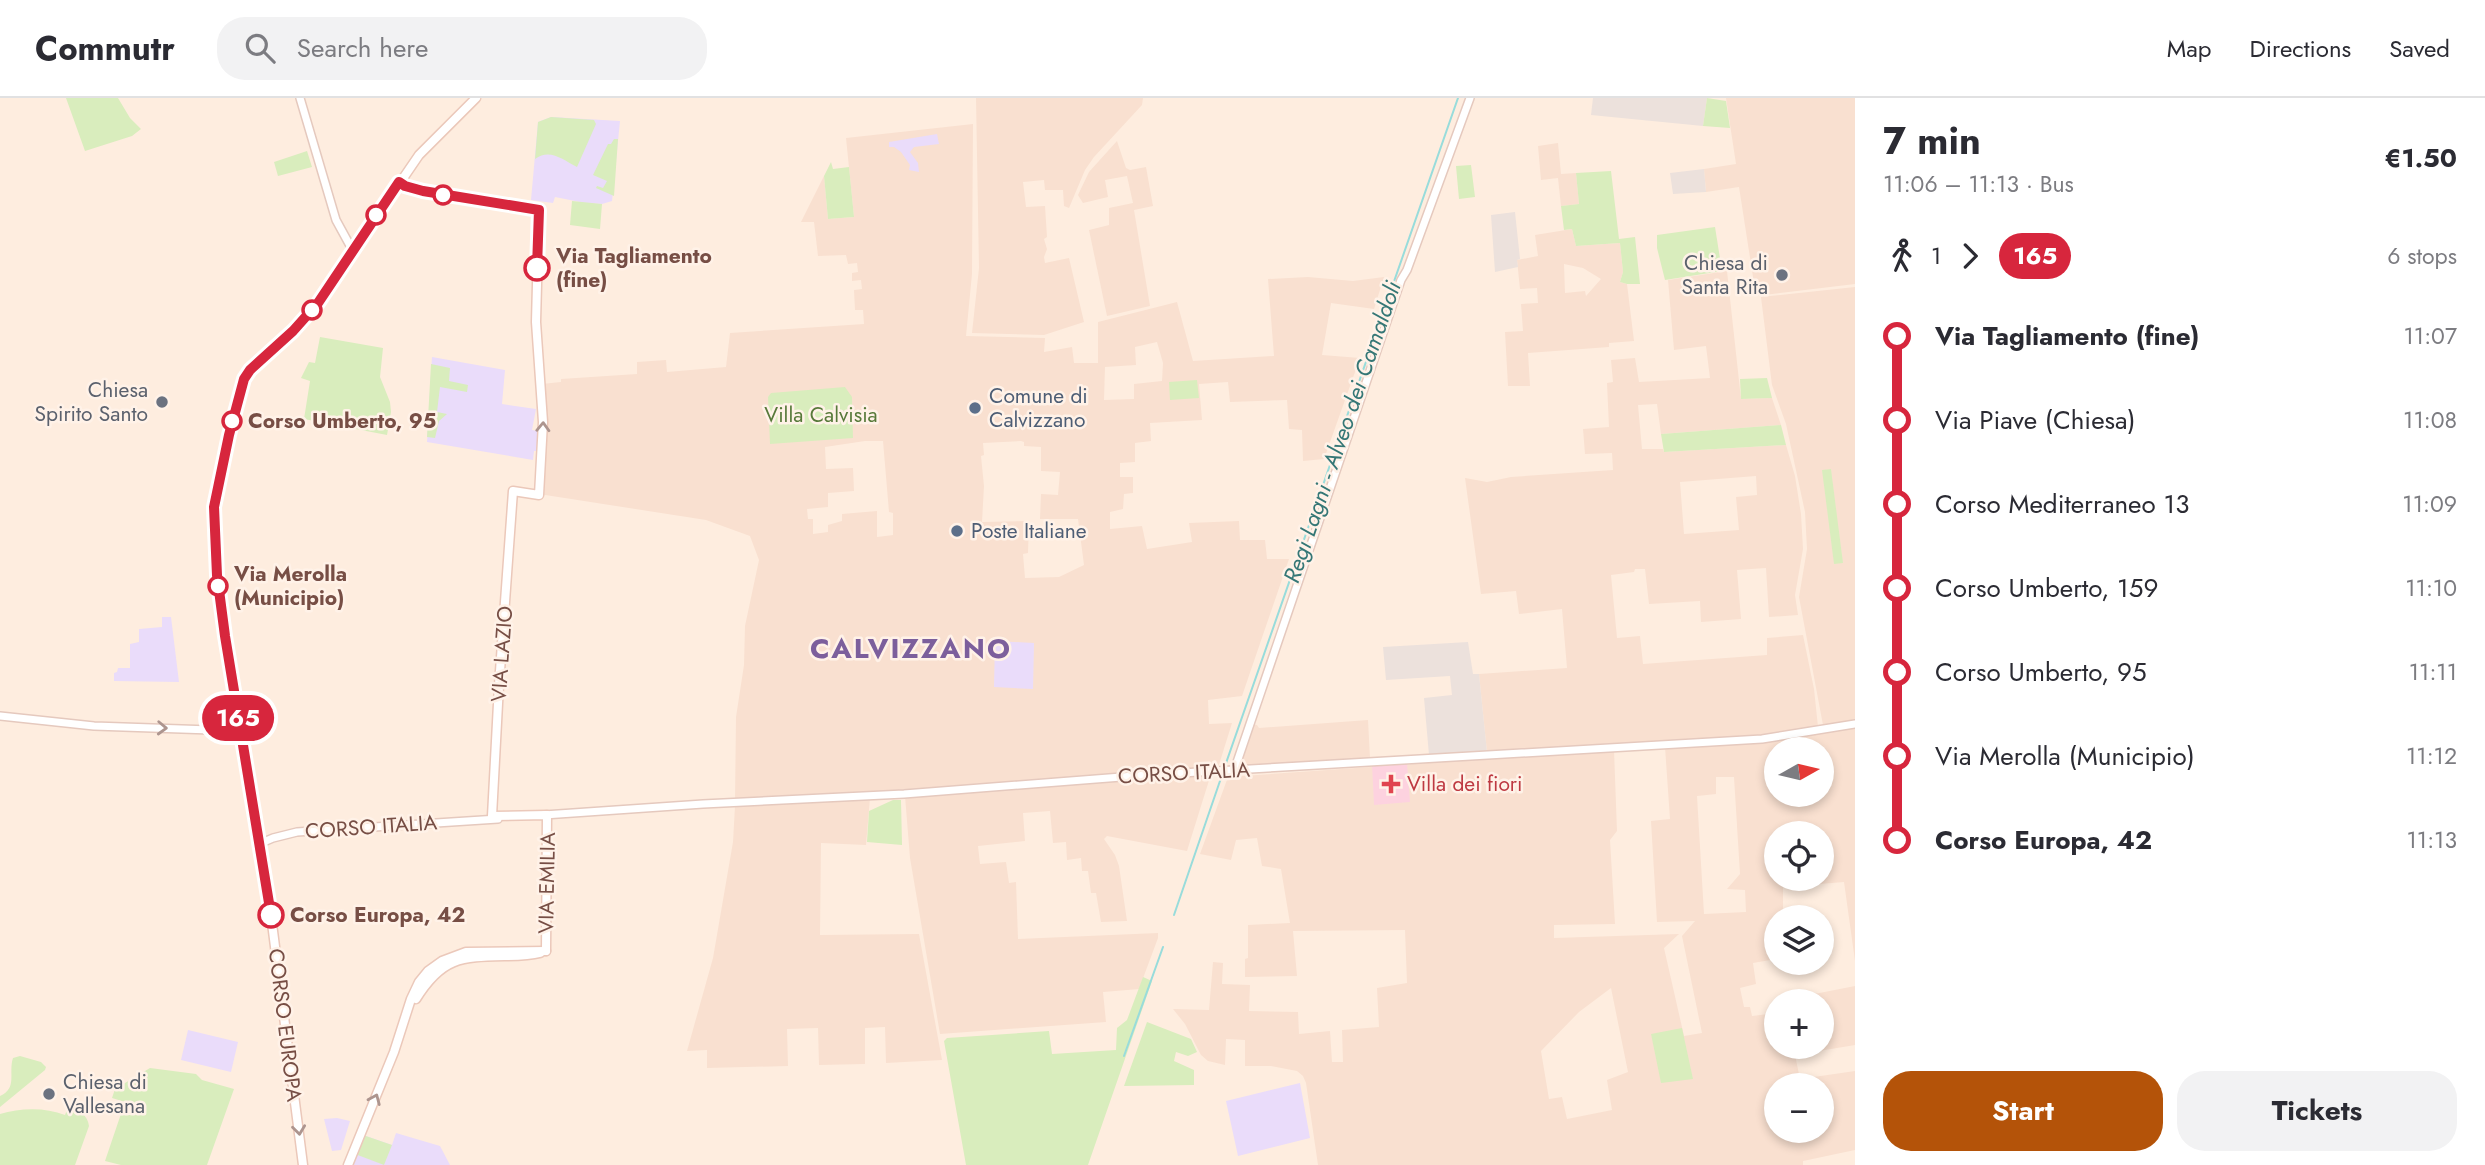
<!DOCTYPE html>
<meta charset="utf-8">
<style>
body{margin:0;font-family:Jost,sans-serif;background:#f2f2f3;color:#2b2b33;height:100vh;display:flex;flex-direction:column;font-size:26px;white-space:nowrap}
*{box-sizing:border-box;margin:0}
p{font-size:23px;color:#7c7c81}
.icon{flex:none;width:38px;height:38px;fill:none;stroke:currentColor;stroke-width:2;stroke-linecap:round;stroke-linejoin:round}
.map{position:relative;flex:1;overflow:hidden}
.details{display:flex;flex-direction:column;background:#fff;width:630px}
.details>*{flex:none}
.badge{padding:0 14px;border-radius:23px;font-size:24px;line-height:46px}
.needle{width:46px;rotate:82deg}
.tools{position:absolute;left:1764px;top:639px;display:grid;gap:14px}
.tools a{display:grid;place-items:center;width:70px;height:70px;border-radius:50%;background:#fff;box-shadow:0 4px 10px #0003;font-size:35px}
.map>.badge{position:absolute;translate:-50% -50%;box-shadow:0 0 0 4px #fff}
.legs{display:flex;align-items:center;gap:10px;height:77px;padding:0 28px;font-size:23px}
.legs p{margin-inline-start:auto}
.headline{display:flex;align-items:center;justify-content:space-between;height:119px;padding:0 28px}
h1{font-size:38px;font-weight:700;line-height:52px}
.primary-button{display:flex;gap:14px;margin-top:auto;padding:14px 28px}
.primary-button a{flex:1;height:80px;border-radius:28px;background:#b45309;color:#fff;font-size:28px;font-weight:700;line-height:80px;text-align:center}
.primary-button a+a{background:#f2f2f3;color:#2b2b33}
ul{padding:0 28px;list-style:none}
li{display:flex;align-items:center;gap:24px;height:84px;font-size:26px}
li i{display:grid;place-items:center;width:10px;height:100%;margin:0 9px;background:currentColor}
li i::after{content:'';width:18px;height:18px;margin:-9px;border:5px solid;border-radius:50%;background:#fff}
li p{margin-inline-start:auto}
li:first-child i{background:linear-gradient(#0000 50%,currentColor 0)}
li:last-child i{background:linear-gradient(currentColor 50%,#0000 0)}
header{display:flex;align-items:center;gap:42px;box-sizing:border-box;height:98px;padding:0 35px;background:#fff;border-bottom:2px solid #e1e1e2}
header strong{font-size:33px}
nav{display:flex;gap:38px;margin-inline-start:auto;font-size:24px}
.search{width:490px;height:63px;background:#f2f2f3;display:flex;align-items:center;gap:18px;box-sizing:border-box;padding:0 24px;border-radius:28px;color:#7c7c81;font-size:26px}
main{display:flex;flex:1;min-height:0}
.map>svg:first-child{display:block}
</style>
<header>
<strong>Commutr</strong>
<div class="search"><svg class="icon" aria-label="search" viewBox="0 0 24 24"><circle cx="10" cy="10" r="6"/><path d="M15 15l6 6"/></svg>Search here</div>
<nav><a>Map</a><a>Directions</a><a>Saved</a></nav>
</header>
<main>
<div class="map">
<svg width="1855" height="1067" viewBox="0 0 1855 1067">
<rect width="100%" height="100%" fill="#feeddf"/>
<g fill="#f9e0d0" fill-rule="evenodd">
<path d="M 976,0 L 1143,0 L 1142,7 L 1094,59 L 1085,72 L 1069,110 L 1064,108 L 1063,92 L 1045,92 L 1044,82 L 1023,84 L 1026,109 L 1045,108 L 1047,139 L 1044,141 L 1047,151 L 1044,159 L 1045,165 L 1069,160 L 1084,224 L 1044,237 L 972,235 L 979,170 Z"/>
<path d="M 1726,0 L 1855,0 L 1855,186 L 1756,198 L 1739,89 L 1706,94 L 1704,71 L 1736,66 Z"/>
<path d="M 973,26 L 972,176 L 966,238 L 1045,240 L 1044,254 L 1072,249 L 1074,265 L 1098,265 L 1098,224 L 1177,204 L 1193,263 L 1274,258 L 1268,181 L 1308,179 L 1353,183 L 1384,179 L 1374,211 L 1331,205 L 1322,257 L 1360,260 L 1324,361 L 1303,363 L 1302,332 L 1289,331 L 1287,302 L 1230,304 L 1228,284 L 1199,286 L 1202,322 L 1150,325 L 1151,343 L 1135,345 L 1135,364 L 1120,365 L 1120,379 L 1133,379 L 1133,395 L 1124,396 L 1123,411 L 1110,414 L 1110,431 L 1142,428 L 1147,451 L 1192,444 L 1189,425 L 1239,423 L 1240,442 L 1265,442 L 1267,461 L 1289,461 L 1242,598 L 1208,602 L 1209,626 L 1232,625 L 1218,670 L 1035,682 L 899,694 L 735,703 L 736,619 L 744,567 L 745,528 L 759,462 L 750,438 L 706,422 L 539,396 L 542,286 L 561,284 L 561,281 L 637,276 L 637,264 L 666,262 L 667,274 L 726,269 L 730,235 L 864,226 L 863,212 L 855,212 L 854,192 L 862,191 L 861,182 L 852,183 L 852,175 L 858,174 L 857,165 L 848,166 L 846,157 L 818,158 L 814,124 L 801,124 L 824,78 L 828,121 L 854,119 L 846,40 ZM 1157,244 L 1163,265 L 1162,283 L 1134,286 L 1134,301 L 1104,302 L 1105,269 L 1136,267 L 1135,249 ZM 865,343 L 883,343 L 889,414 L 893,415 L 893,437 L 877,439 L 877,413 L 842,416 L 842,423 L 828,427 L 828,434 L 813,436 L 813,421 L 808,421 L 807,411 L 828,409 L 828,395 L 854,393 L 853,370 L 826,371 L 825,349 ZM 1021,343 L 1024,344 L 1024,348 L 1041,349 L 1041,373 L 1060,374 L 1058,397 L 1041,396 L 1040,421 L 1078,421 L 1084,467 L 1059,479 L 1025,480 L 1023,456 L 1028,455 L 1029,423 L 982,424 L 984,388 L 981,358 L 984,357 L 983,345 Z"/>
<path d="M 1117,43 L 1126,70 L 1130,72 L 1146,69 L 1153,108 L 1134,112 L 1150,208 L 1107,218 L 1089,132 L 1109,127 L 1109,110 L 1133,105 L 1127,78 L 1105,82 L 1108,99 L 1083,105 L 1078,97 L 1089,74 Z"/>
<path d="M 1558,45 L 1561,76 L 1576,75 L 1579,106 L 1561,108 L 1558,80 L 1541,82 L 1538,48 Z"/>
<path d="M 1572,131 L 1576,148 L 1620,145 L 1623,174 L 1620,184 L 1627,186 L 1634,243 L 1609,245 L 1609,249 L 1528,255 L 1530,288 L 1508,288 L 1505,234 L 1523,233 L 1521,206 L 1538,205 L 1537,190 L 1520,191 L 1517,162 L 1538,158 L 1535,137 ZM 1564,166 L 1583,170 L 1601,181 L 1586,198 L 1585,193 L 1565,195 Z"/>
<path d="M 1727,173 L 1741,301 L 1772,300 L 1781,327 L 1661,336 L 1657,306 L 1638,307 L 1642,351 L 1663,351 L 1664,354 L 1786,347 L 1795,378 L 1801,416 L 1803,451 L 1795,497 L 1798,517 L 1769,519 L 1766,470 L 1737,472 L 1741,521 L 1701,524 L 1700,503 L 1649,506 L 1645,471 L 1635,471 L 1634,474 L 1611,477 L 1617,540 L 1640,538 L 1643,566 L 1767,557 L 1767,540 L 1803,537 L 1814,591 L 1818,629 L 1760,639 L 1487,654 L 1479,576 L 1567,570 L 1562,511 L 1519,516 L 1516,493 L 1481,496 L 1465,380 L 1487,384 L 1511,379 L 1613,372 L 1612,355 L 1585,356 L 1583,331 L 1609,329 L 1607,285 L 1613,284 L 1611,262 L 1635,260 L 1639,284 L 1710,280 L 1706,248 L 1674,252 L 1668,182 ZM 1756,378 L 1757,397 L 1736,399 L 1739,432 L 1684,436 L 1680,384 Z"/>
<path d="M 1855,189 L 1855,623 L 1823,627 L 1799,499 L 1807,451 L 1805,414 L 1786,326 L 1772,287 L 1761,199 Z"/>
<path d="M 1368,622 L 1370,660 L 1238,669 L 1252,626 L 1257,627 L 1259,630 Z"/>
<path d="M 1855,630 L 1855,863 L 1844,784 L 1783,789 L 1783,819 L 1770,822 L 1776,861 L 1753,865 L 1756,886 L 1740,890 L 1744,909 L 1750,909 L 1752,918 L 1776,915 L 1776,948 L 1822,948 L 1822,903 L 1784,902 L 1855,888 L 1855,947 L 1795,957 L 1800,981 L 1855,973 L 1855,1052 L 1803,1063 L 1803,1067 L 1318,1067 L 1306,985 L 1303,978 L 1297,973 L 1271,968 L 1245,968 L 1245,942 L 1226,941 L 1225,967 L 1208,963 L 1201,957 L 1185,926 L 1173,911 L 1209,912 L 1213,864 L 1223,865 L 1222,886 L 1250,887 L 1249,913 L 1298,914 L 1299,936 L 1330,933 L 1332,964 L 1343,964 L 1342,932 L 1379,929 L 1377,890 L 1407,885 L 1405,832 L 1293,833 L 1297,878 L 1245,879 L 1245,861 L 1248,860 L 1248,827 L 1290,825 L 1281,771 L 1262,768 L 1257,740 L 1236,742 L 1231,762 L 1200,756 L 1228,679 L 1614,652 L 1617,733 L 1610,742 L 1615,826 L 1554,827 L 1554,840 L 1679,836 L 1664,850 L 1684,938 L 1702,935 L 1682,838 L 1695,823 L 1657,824 L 1651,723 L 1670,721 L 1665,649 L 1755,645 ZM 1776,651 L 1822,651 L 1822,696 L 1776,696 ZM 1716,679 L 1734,679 L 1740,776 L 1727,791 L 1745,792 L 1746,814 L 1704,816 L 1697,698 L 1716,696 ZM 1776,735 L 1822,735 L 1822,780 L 1776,780 ZM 1611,890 L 1628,974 L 1607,982 L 1612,1012 L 1567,1021 L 1562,999 L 1549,1001 L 1541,953 L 1579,914 ZM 1776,987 L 1822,987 L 1822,1032 L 1776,1032 Z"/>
<path d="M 1211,676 L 1187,753 L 1107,738 L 1104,741 L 1115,757 L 1119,768 L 1127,823 L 1101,824 L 1096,795 L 1091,795 L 1088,773 L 1082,773 L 1081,760 L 1067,762 L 1066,744 L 1053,745 L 1050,713 L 1023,715 L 1025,743 L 978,748 L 980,766 L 1006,764 L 1009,785 L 1016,784 L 1018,841 L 1158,835 L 1158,840 L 1139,891 L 1103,894 L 1106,924 L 940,936 L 910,760 L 905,698 Z"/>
<path d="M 870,700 L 866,747 L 821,745 L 820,837 L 919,836 L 942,962 L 886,965 L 885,929 L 865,930 L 865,966 L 819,967 L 818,930 L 787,931 L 788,968 L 707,970 L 707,952 L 687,953 L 713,860 L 733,744 L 735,708 Z"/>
</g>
<g fill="#ece1dc">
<path d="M 1593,0 L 1707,0 L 1703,28 L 1591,17 Z"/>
<path d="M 1704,71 L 1706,94 L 1673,96 L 1670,75 Z"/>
<path d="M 1515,114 L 1520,161 L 1517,162 L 1518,169 L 1495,174 L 1491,117 Z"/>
<path d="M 1468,544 L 1473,576 L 1479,576 L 1487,654 L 1429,657 L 1424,600 L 1452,597 L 1450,578 L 1386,582 L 1383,549 Z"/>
</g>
<g fill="#eadcfa">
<path d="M 551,19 L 620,23 L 612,103 L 602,106 L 585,105 L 555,99 L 553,105 L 531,102 L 538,24 Z"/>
<path d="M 937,36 L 939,46 L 914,49 L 910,54 L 918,65 L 919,74 L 909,72 L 910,67 L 901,54 L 894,49 L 889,49 L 889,44 Z"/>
<path d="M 432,259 L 505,272 L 502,306 L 536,311 L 532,332 L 538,333 L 539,353 L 534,353 L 533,362 L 427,344 Z"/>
<path d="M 162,519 L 171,519 L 179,584 L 114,583 L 114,575 L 117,574 L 118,570 L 130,570 L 130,546 L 139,544 L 139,531 L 162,529 Z"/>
<path d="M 995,543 L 1034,545 L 1033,591 L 994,589 Z"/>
<path d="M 188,932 L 238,944 L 231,974 L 181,962 Z"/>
<path d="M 1300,985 L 1310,1040 L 1238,1058 L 1226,1003 Z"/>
<path d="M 337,1020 L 350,1023 L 341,1052 L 332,1053 L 324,1021 Z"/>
<path d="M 396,1035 L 440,1048 L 450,1067 L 351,1067 L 363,1037 L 392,1047 Z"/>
</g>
<path fill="#fdd2df" d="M 1407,665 L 1410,704 L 1374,707 L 1372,667 Z"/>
<g fill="#d9edbd">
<path d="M 66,0 L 118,0 L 130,20 L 141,31 L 132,38 L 85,53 Z"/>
<path d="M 1707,0 L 1726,3 L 1730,30 L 1703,28 Z"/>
<path d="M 551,19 L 594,22 L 596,26 L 577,69 C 563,62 550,50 535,61 L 538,24 Z"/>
<path d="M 614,41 L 618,41 L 614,98 L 596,90 L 597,88 L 603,90 L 607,83 L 593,77 L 608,46 L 611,46 Z"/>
<path d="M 307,53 L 312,69 L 278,78 L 274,64 Z"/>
<path d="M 831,64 L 833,71 L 849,69 L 854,119 L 828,121 L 824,78 Z"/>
<path d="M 1471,67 L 1475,99 L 1459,101 L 1456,68 Z"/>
<path d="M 1611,73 L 1619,141 L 1635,139 L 1640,186 L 1627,186 L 1620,184 L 1623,174 L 1620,145 L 1576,148 L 1572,131 L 1564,132 L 1561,108 L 1579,106 L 1576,75 Z"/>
<path d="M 572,103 L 602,106 L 600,131 L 570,127 Z"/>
<path d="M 1715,129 L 1722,173 L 1665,182 L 1657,150 L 1657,137 Z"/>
<path d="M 320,239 L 383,250 L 380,279 L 390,304 L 391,314 L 387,337 L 304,321 L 310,283 L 301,280 L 309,264 L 315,265 Z"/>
<path d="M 431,266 L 450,270 L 449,283 L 468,287 L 467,294 L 440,289 L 437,314 L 447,316 L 439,323 L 435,340 L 427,339 Z"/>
<path d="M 1767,280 L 1772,300 L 1741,301 L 1740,281 Z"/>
<path d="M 1197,282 L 1199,300 L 1170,302 L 1169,284 Z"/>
<path d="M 845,289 L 852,299 L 853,340 L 770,346 L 768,299 L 771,295 Z"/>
<path d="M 1781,327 L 1786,347 L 1664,354 L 1661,336 Z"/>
<path d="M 1831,371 L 1843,465 L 1834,466 L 1822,372 Z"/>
<path d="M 893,702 L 901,702 L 902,747 L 867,744 L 869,713 Z"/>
<path d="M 1143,879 L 1152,883 L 1088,1067 L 966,1067 L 944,943 L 947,940 L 1049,933 L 1052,956 L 1116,952 L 1117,930 L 1127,922 Z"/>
<path d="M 1147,924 L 1191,941 L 1197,954 L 1188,958 L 1176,954 L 1174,963 L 1194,972 L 1194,987 L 1124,988 Z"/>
<path d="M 1682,930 L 1693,981 L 1661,985 L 1651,936 Z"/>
<path d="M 20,958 L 41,964 L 46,969 L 45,972 L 0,1009 L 0,998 C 18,990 8,975 13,960 Z"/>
<path d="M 150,970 L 196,976 L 202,982 L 234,991 L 207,1067 L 121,1067 L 105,1063 L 125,1004 L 112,1000 L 115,991 Z"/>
<path d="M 69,1007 C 78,1012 88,1017 89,1028 L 75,1067 L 0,1067 L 0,1016 C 20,1010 45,1009 65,1017 Z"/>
<path d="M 363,1037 L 392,1047 L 384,1067 L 355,1056 Z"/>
</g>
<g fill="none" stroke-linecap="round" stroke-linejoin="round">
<g stroke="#98dcdb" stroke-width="2">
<path d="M 1225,668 L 1458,0"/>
<path d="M 1174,817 L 1221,680"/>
<path d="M 1124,958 L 1163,849"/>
</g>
<g stroke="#e5c9be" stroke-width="10">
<g id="tertiary">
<path d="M 300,0 L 336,122 L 353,153"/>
<path d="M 0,618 L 94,628 L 240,633"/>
<path d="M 1234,673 L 1401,182 L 1407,172 L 1470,0"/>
<path d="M 544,717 L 703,706 L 904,696 L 1147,677 L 1762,641 L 1855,626"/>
<path d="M 259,746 L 273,740 L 297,734 L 498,721"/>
</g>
</g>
<g stroke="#ebc8ba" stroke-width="11">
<g id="secondary">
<path d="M 399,84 L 405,88 L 423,93 L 539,112 L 536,224 L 543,324 L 539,397 L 513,393 L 499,587 L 492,718 L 547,717 L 546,853"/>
<path d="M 416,901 C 442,859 461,859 506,858 C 517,858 529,858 540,855"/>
<path d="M 303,1067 L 273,833 L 217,477 L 214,409 L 228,337 L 244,281 L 250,272 L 293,233 L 318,205 L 419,57 L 476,0"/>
<path d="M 348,1067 L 394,954 L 411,901 L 419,884 L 428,873 L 442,863 L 466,854 L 546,853"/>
</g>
</g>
<use href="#tertiary" stroke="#fff" stroke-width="7"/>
<use href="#secondary" stroke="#fff" stroke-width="8"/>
</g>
<defs><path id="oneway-chevron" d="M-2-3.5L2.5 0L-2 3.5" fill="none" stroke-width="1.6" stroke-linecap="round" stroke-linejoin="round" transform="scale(1.75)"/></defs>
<g stroke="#ad958f">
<use href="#oneway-chevron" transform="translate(543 329) rotate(-88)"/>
<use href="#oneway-chevron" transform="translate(162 630) rotate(2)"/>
<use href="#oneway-chevron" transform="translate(375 1001) rotate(-67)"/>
<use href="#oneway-chevron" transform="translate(299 1032) rotate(83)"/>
</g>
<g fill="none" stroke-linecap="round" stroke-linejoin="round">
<g stroke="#fff" stroke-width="16">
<path id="line-1" d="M 271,817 L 225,538 L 217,477 L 214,409 L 229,337 L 244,281 L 250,272 L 293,233 L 318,205 L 399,84 L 405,88 L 423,93 L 539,112 L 537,170"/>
</g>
<use href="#line-1" stroke="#d7263d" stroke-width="10"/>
</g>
<g fill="#fff" stroke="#d7263d" stroke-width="3.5">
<circle cx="443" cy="97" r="9"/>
<circle cx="376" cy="117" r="9"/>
<circle cx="537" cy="170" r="12"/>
<circle cx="312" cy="212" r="9"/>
<circle cx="232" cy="323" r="9"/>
<circle cx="218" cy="488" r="9"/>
<circle cx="271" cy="817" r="12"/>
</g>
<g fill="#6b7280" stroke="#fff2e8" stroke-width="2.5">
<circle cx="1782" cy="177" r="7"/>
<circle cx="162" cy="304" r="7"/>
<circle cx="49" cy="996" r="7"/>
</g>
<g fill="#5c6f8a" stroke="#fff2e8" stroke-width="2.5">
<circle cx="975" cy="310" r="7"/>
<circle cx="957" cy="433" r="7"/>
</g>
<path fill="#e0444e" stroke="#fff2e8" stroke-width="2.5" d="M1387.5 675.5h7v7h7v7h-7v7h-7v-7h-7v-7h7z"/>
<g text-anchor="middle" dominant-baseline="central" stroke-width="5" stroke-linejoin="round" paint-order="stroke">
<g font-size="21" font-weight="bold" fill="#774e45" stroke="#fff2e8" text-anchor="start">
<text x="556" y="158">Via Tagliamento<tspan x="556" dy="24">(fine)</tspan></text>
<text x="248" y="323">Corso Umberto, 95</text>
<text x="234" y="476">Via Merolla<tspan x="234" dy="24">(Municipio)</tspan></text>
<text x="290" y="817">Corso Europa, 42</text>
</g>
<g font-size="21" fill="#5b616d" stroke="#fff2e8" text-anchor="end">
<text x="1768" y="165">Chiesa di<tspan x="1768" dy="24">Santa Rita</tspan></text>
<text x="148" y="292">Chiesa<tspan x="148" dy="24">Spirito Santo</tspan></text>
<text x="63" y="984" text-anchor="start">Chiesa di<tspan x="63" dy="24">Vallesana</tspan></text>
</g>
<g font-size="21" fill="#4e5e75" stroke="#fff2e8" text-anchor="start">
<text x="989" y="298">Comune di<tspan x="989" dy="24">Calvizzano</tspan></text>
<text x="971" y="433">Poste Italiane</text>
</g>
<g font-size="21" fill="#577939" stroke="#fff2e8">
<text x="821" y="317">Villa Calvisia</text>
</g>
<g font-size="21" fill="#774e45" stroke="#fff2e8">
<text transform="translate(502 556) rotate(-86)">VIA LAZIO</text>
<text transform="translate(1184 675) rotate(-3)">CORSO ITALIA</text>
<text transform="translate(371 729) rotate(-4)">CORSO ITALIA</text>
<text transform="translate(547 785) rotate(-89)">VIA EMILIA</text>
<text transform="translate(285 927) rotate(83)">CORSO EUROPA</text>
</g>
<g font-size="21" fill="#be3a42" stroke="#fff2e8" text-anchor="start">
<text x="1407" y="686">Villa dei fiori</text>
</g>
<g font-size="23" font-style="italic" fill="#357776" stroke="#fff2e8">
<text transform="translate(1342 334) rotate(-71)">Regi Lagni - Alveo dei Camaldoli</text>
</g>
<g font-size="28" font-weight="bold" letter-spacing="2" fill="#7c5f9c" stroke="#fff2e8">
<text x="911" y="550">CALVIZZANO</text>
</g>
</g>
</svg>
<div class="tools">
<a><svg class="needle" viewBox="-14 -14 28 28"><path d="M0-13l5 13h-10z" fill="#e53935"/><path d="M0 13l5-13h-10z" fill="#7c7c81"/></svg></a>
<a><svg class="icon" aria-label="locate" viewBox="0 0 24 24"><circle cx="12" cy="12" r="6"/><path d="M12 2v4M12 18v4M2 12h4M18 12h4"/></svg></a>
<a><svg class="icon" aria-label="layers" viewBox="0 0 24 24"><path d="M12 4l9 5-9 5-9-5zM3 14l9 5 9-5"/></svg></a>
<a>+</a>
<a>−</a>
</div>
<b class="badge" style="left:238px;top:620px;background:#d7263d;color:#fff">165</b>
</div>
<section class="details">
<div class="headline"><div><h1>7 min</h1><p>11:06 – 11:13 · Bus</p></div><b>€1.50</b></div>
<div class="legs"><svg class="icon" aria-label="walk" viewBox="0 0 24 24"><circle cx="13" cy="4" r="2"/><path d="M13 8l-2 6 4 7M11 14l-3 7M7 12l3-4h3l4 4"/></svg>1<svg class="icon" aria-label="forward" viewBox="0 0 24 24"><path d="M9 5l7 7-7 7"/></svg><b class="badge" style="background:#d7263d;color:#fff">165</b><p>6 stops</p></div>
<ul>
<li><i style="color:#d7263d"></i><b>Via Tagliamento (fine)</b><p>11:07</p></li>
<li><i style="color:#d7263d"></i><span>Via Piave (Chiesa)</span><p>11:08</p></li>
<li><i style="color:#d7263d"></i><span>Corso Mediterraneo 13</span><p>11:09</p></li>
<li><i style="color:#d7263d"></i><span>Corso Umberto, 159</span><p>11:10</p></li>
<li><i style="color:#d7263d"></i><span>Corso Umberto, 95</span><p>11:11</p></li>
<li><i style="color:#d7263d"></i><span>Via Merolla (Municipio)</span><p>11:12</p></li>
<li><i style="color:#d7263d"></i><b>Corso Europa, 42</b><p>11:13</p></li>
</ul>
<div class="primary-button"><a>Start</a><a>Tickets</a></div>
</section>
</main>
